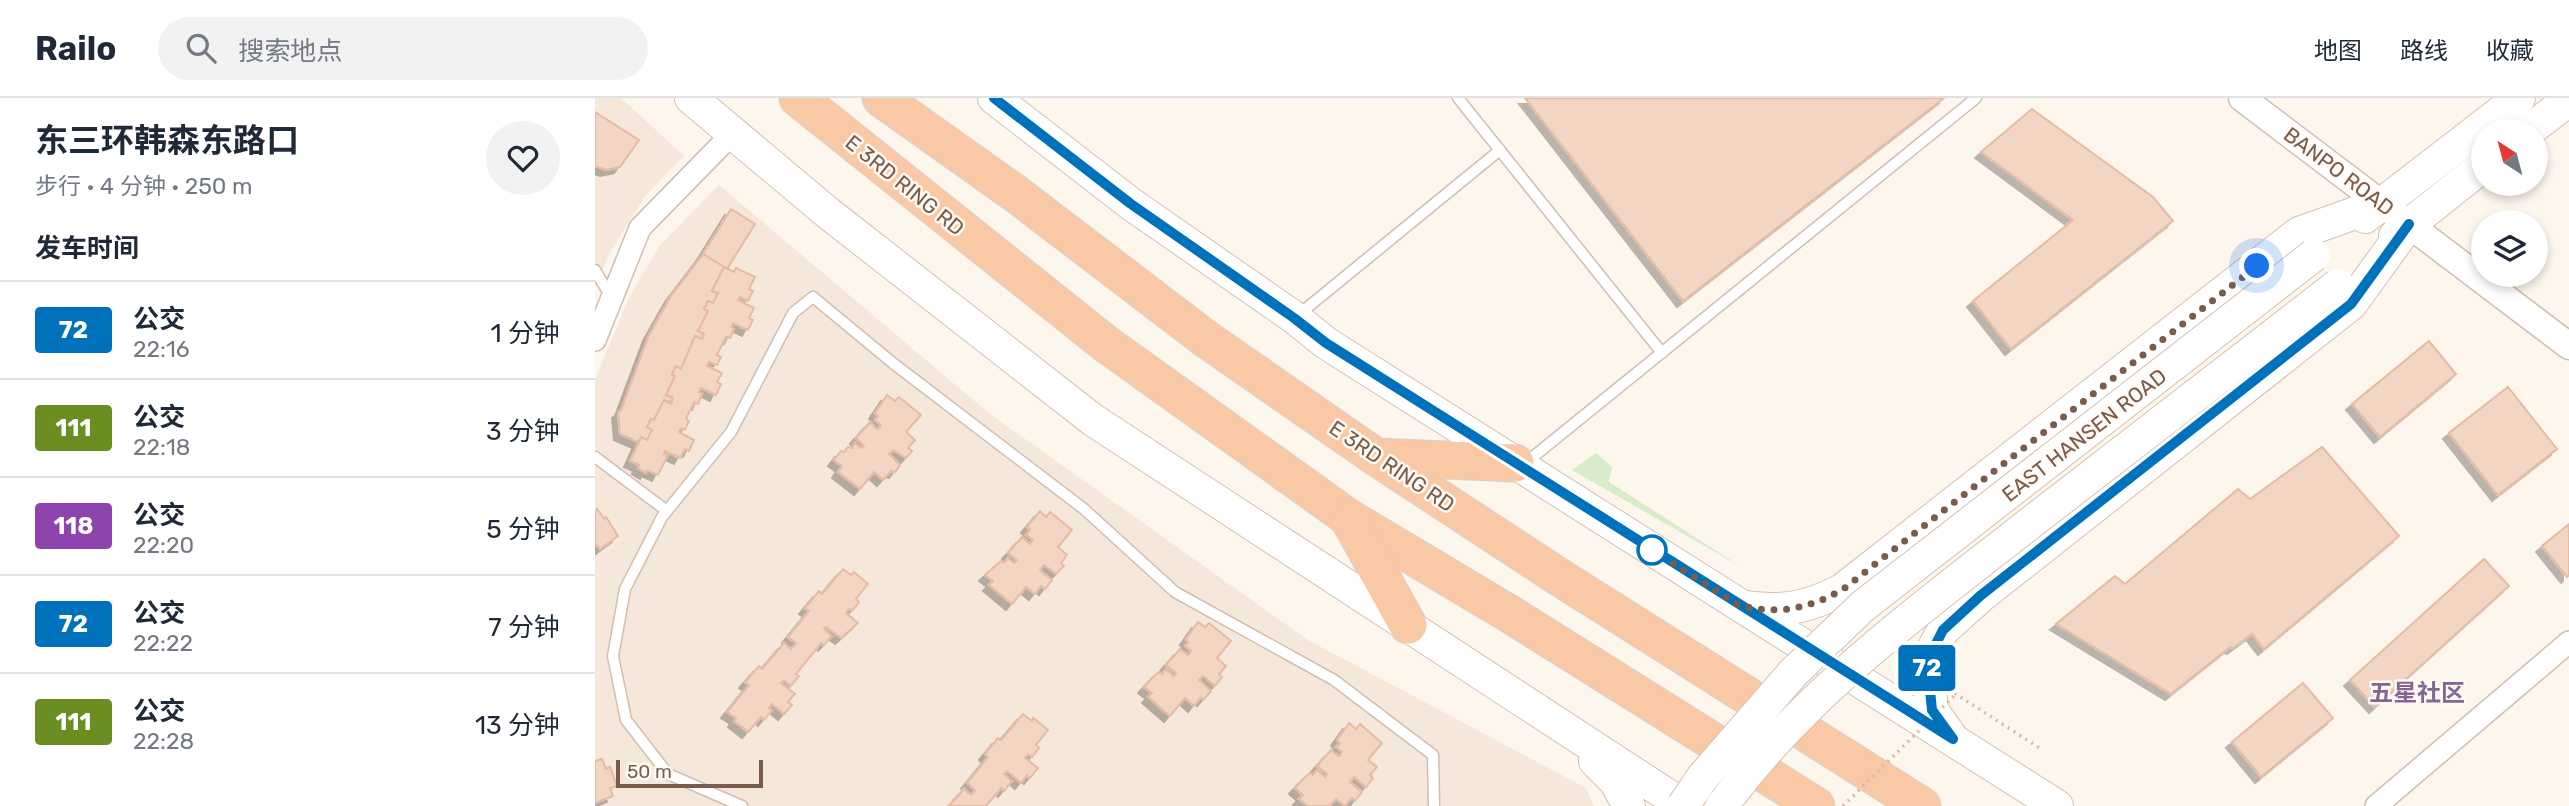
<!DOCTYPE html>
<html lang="zh">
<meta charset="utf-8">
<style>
body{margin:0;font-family:Rubik,"Noto Sans SC",sans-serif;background:#f2f2f3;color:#1f2937;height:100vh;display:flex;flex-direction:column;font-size:26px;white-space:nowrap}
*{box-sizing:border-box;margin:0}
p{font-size:23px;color:#747a83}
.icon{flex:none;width:38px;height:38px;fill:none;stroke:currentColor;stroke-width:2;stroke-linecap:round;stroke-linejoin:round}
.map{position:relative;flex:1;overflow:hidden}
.panel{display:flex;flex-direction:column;background:#fff;width:595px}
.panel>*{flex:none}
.badge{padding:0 14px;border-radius:5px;font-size:24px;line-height:46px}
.needle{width:46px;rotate:324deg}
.tools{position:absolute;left:1876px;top:21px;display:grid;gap:14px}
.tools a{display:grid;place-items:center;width:77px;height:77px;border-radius:50%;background:#fff;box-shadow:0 4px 10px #0003;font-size:35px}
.scale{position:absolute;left:21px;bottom:18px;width:147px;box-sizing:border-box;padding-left:7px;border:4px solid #7a5c4d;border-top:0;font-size:19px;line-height:24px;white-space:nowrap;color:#7a5c4d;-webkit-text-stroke:5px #fffaf3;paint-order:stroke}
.you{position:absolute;width:35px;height:35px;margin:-18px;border:5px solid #fff;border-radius:50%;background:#1a73e8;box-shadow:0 0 0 10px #1a73e833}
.map>.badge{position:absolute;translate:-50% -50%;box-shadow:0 0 0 4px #fff}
h2{padding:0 35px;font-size:26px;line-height:63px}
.round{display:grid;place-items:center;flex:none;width:74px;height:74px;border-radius:37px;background:#f2f2f3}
.summary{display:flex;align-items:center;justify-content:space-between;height:119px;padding:0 35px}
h1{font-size:33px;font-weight:700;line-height:52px}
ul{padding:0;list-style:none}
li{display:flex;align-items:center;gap:21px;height:98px;padding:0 35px;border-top:2px solid #e0e1e3}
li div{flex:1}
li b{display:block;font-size:26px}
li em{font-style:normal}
li .badge{min-width:77px;font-weight:700;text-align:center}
header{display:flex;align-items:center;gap:42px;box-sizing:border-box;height:98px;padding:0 35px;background:#fff;border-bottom:2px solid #e0e1e3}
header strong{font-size:33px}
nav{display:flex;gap:38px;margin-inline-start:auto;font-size:24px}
.search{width:490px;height:63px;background:#f2f2f3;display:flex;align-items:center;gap:18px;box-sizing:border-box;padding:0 24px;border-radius:38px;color:#747a83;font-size:26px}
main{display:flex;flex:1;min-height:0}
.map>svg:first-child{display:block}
</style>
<header>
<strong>Railo</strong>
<div class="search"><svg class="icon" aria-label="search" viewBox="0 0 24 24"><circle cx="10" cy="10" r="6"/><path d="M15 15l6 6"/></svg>搜索地点</div>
<nav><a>地图</a><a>路线</a><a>收藏</a></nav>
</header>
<main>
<section class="panel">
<div class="summary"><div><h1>东三环韩森东路口</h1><p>步行 · 4 分钟 · 250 m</p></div><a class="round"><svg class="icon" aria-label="heart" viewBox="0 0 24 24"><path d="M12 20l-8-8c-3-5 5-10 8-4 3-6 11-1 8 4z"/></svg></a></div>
<h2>发车时间</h2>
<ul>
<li><span class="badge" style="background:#0072bc;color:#fff">72</span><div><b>公交</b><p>22:16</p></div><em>1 分钟</em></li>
<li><span class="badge" style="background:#6b8e23;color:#fff">111</span><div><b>公交</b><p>22:18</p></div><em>3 分钟</em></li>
<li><span class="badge" style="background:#8e44ad;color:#fff">118</span><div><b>公交</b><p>22:20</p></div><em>5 分钟</em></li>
<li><span class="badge" style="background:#0072bc;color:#fff">72</span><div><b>公交</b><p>22:22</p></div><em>7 分钟</em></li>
<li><span class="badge" style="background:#6b8e23;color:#fff">111</span><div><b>公交</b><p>22:28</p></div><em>13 分钟</em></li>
</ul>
</section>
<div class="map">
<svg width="1974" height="708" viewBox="0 0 1974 708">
<defs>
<filter id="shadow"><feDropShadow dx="-6" dy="6" stdDeviation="0" flood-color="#0004"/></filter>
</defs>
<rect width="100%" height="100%" fill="#fdf6ec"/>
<g fill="#f5e8da">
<path d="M 0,0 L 26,0 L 89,58 L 50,98 L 15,154 L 0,189 Z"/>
<path d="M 124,87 L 395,316 L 713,542 L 991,690 L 999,708 L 0,708 L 0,282 L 34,199 L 66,146 Z"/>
</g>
<path fill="#d8ecc9" d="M 1001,355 L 1017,369 L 1014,384 L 1148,470 L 977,372 Z"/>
<g fill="#f3d5c3" stroke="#e6bba3" stroke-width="2" filter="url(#shadow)">
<path d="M 930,0 L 1349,0 L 1088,203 Z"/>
<path d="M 1437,11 L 1558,99 L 1578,123 L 1416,251 L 1378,203 L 1478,122 L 1386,54 Z"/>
<path d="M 0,14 L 44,42 L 25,69 L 11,72 L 0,68 Z"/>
<path d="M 136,111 L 160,126 L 132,171 L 108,156 Z"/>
<path d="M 108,156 L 129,169 L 117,193 L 123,195 L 118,205 L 113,203 L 109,211 L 113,213 L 103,233 L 109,236 L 107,241 L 100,238 L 86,271 L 81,268 L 77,277 L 80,278 L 71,297 L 78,300 L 76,304 L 69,302 L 59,322 L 56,321 L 52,329 L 57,332 L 52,342 L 46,339 L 43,344 L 25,336 L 23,314 L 26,312 L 54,237 L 76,198 Z"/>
<path d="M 129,169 L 139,174 L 141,170 L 160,179 L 154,191 L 158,193 L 153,203 L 145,199 L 143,202 L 159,210 L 154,220 L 158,222 L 153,232 L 138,225 L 136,229 L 139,231 L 135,240 L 131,239 L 122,257 L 126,259 L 122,267 L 114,264 L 112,268 L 127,275 L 122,284 L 126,286 L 121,297 L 106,290 L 104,294 L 107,296 L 103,306 L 99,304 L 91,321 L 94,323 L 90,332 L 86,330 L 84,334 L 99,342 L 94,353 L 90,351 L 85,360 L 70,353 L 69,356 L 73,357 L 63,377 L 52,372 L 51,375 L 43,370 L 44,367 L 35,363 L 46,339 L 52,342 L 57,332 L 52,329 L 56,321 L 59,322 L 69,302 L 76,306 L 78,300 L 71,297 L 80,278 L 77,277 L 81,268 L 86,271 L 100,238 L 107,241 L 109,236 L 103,233 L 113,213 L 109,211 L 113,203 L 118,205 L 123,195 L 117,193 Z"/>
<path d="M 1834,243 L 1861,276 L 1785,339 L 1757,306 Z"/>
<path d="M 1913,289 L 1962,351 L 1903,397 L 1854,335 Z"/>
<path d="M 292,297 L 300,303 L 304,299 L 326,317 L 312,333 L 312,335 L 320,342 L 313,350 L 317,353 L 311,360 L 298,352 L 294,356 L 305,367 L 300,374 L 296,373 L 288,382 L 279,374 L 265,391 L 243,374 L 247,368 L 239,362 L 246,353 L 249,354 L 253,349 L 257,350 L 260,345 L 266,350 L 269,348 L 261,340 L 275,324 L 282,331 L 285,329 L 286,327 L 280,322 L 283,318 L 280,315 Z"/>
<path d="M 1727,349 L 1804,438 L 1669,551 L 1657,536 L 1638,550 L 1635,549 L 1576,596 L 1461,526 L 1520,478 L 1530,486 L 1643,391 L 1655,401 Z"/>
<path d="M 2,411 L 9,420 L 11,419 L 23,438 L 5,451 L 2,447 L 0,448 L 0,413 Z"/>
<path d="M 445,413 L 451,419 L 455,414 L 477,432 L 463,449 L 472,457 L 466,465 L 469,468 L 461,476 L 449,467 L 445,472 L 457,482 L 450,491 L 446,488 L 440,496 L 431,489 L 417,506 L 394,487 L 398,483 L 390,477 L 406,463 L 409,465 L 413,460 L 419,465 L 422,462 L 413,455 L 427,439 L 435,446 L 438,442 L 431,437 L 435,432 L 432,429 Z"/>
<path d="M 1974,426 L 1974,477 L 1972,479 L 1947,448 Z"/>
<path d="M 1889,461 L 1914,488 L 1780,609 L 1755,582 Z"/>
<path d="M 248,471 L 256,477 L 259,474 L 273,486 L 261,501 L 264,504 L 257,513 L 254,511 L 251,515 L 263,525 L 246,540 L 231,529 L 229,531 L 237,538 L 229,547 L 226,545 L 201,576 L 204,578 L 196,588 L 189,582 L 186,585 L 200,596 L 193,604 L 197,607 L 189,616 L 177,606 L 174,610 L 177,612 L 169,622 L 166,619 L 153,634 L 139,623 L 141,620 L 132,614 L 154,587 L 150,584 L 164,568 L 167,571 L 189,545 L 196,551 L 201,545 L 193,539 L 214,513 L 210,510 L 224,493 L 227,496 Z"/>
<path d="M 603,524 L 610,529 L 614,525 L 636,543 L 622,560 L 631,568 L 624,576 L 627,579 L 620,588 L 608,578 L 604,582 L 616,593 L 608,602 L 606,599 L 599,608 L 590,600 L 575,618 L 553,599 L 557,595 L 549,589 L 557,580 L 564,574 L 567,576 L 571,571 L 579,578 L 581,575 L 571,567 L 585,551 L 593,557 L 596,553 L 590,548 L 593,544 L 591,541 Z"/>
<path d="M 1708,585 L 1738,620 L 1666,679 L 1637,644 Z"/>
<path d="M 428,616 L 437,623 L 438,620 L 453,632 L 441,647 L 444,650 L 437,659 L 433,656 L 430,660 L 443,670 L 435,680 L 432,677 L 426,685 L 412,673 L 409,676 L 417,683 L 409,693 L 406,690 L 391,708 L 354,708 L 369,691 L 376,697 L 380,692 L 372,685 L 393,659 L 390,656 L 403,640 L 406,642 Z"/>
<path d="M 754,625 L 761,631 L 765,626 L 787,645 L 773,662 L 782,669 L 775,677 L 778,680 L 771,689 L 759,679 L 755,684 L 767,694 L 760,703 L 757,700 L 750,708 L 741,701 L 735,708 L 713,708 L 704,701 L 708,697 L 700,690 L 708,681 L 715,675 L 718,677 L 722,672 L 730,679 L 732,676 L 722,668 L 736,652 L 744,658 L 747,654 L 741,649 L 745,645 L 742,642 Z"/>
<path d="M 7,661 L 11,671 L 15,669 L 22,688 L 15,690 L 18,698 L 0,705 L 0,663 Z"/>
</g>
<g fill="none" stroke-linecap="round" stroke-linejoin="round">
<g stroke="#d1beb0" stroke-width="13">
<g id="service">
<path d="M 863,0 L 1067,255"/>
<path d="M 0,172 L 16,199"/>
<path d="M 702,218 L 905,52"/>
<path d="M 0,359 L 72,413"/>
<path d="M 928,367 L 1381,0"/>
<path d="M 147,708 L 73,676 L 31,622 L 18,558 L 30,491 L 67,419 L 136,334 L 198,215 L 218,199 L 299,266 L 489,411 L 580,494 L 739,582 L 838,657 L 839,708"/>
</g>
</g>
<g stroke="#d1beb0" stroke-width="24">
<g id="minor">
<path d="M 0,242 L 45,130 L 137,36"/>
<path d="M 1781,708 L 1974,544"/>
</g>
</g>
<g stroke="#d1beb0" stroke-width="29">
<path id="tertiary" d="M 1647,0 L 1974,248"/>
</g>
<g stroke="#d6c0b0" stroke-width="34">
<g id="secondary">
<path d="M 96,0 L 233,115 L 498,322 L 1089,708"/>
<path d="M 399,0 L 536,106 L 700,220 L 731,245 L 1462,708"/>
<path d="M 1933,33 L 1974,2"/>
<path d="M 1770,119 L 1924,0"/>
<path d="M 1800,138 L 1888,68"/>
<path d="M 1151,509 C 1189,514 1212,510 1247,492 L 1704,135 L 1788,105"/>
<path d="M 1355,637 L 1337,612 L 1332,563 L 1348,532 L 1386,498 L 1756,206 L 1814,126"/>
<path d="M 1000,663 L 1020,683 L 1034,708"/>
</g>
</g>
<g stroke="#dad1cd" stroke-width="39">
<g id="trunk">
<path d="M 203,0 L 511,246 L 754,420 L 913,515 L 1221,708"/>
<path d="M 286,0 L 421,96 L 611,241 L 781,359 L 964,479 L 1327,708"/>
<path d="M 782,359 L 920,365"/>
<path d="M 754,421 L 813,527"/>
</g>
</g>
<use href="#service" stroke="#fff" stroke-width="10"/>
<use href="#minor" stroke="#fff" stroke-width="21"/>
<use href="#tertiary" stroke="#fff" stroke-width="26"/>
<use href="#secondary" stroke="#fff" stroke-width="32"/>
<use href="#trunk" stroke="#f9c8a4" stroke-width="37"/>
<g stroke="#d6c0b0" stroke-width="34" stroke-linecap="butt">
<g id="secondary-bridge">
<path d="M 1088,708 L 1107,680 L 1198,575 L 1268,508 L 1719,157"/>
<path d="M 1127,708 C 1208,597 1318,517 1425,433 C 1531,351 1637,269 1743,187"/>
</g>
</g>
<g stroke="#d9b8a5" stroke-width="3.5" stroke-dasharray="2 5" stroke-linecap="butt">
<path d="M 1351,556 C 1347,574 1349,582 1361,596 L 1446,651"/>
<path d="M 1248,708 L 1361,596"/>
</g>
<use href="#secondary-bridge" stroke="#fff" stroke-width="32"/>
</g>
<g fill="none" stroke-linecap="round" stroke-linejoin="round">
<g stroke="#fff" stroke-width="16">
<path id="line" d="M 399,0 L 536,106 L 699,220 L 731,245 L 1358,641 L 1337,612 L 1332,563 L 1348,532 L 1385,498 L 1756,206 L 1814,126"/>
</g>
<use href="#line" stroke="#0072bc" stroke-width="10"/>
<path stroke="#7a5c4d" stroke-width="7" stroke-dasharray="0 12.6" d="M 1057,452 L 1145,508 L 1171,512 L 1196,511 L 1223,504 L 1247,492 L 1662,168"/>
</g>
<circle fill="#fff" stroke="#0072bc" stroke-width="3.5" cx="1057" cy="452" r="14"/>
<g text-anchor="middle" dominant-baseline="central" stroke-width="5" stroke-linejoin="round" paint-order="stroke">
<g font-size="21" fill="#7a5c4d" stroke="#fffaf3">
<text transform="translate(1744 73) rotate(37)">BANPO ROAD</text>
<text transform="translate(310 87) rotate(39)">E 3RD RING RD</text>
<text transform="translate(1489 337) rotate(-38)">EAST HANSEN ROAD</text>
<text transform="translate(797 368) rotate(34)">E 3RD RING RD</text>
</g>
<g font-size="24" font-weight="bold" fill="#846695" stroke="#fffaf3">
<text x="1822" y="595">五星社区</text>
</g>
</g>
</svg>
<div class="tools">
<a><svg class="needle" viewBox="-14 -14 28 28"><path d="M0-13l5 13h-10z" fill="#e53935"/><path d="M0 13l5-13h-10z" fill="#747a83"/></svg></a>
<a><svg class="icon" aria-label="layers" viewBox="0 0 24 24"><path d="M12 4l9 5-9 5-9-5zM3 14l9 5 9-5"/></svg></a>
</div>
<div class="scale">50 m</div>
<div class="you" style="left:1662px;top:168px"></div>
<b class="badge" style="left:1332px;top:570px;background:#0072bc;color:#fff">72</b>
</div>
</main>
